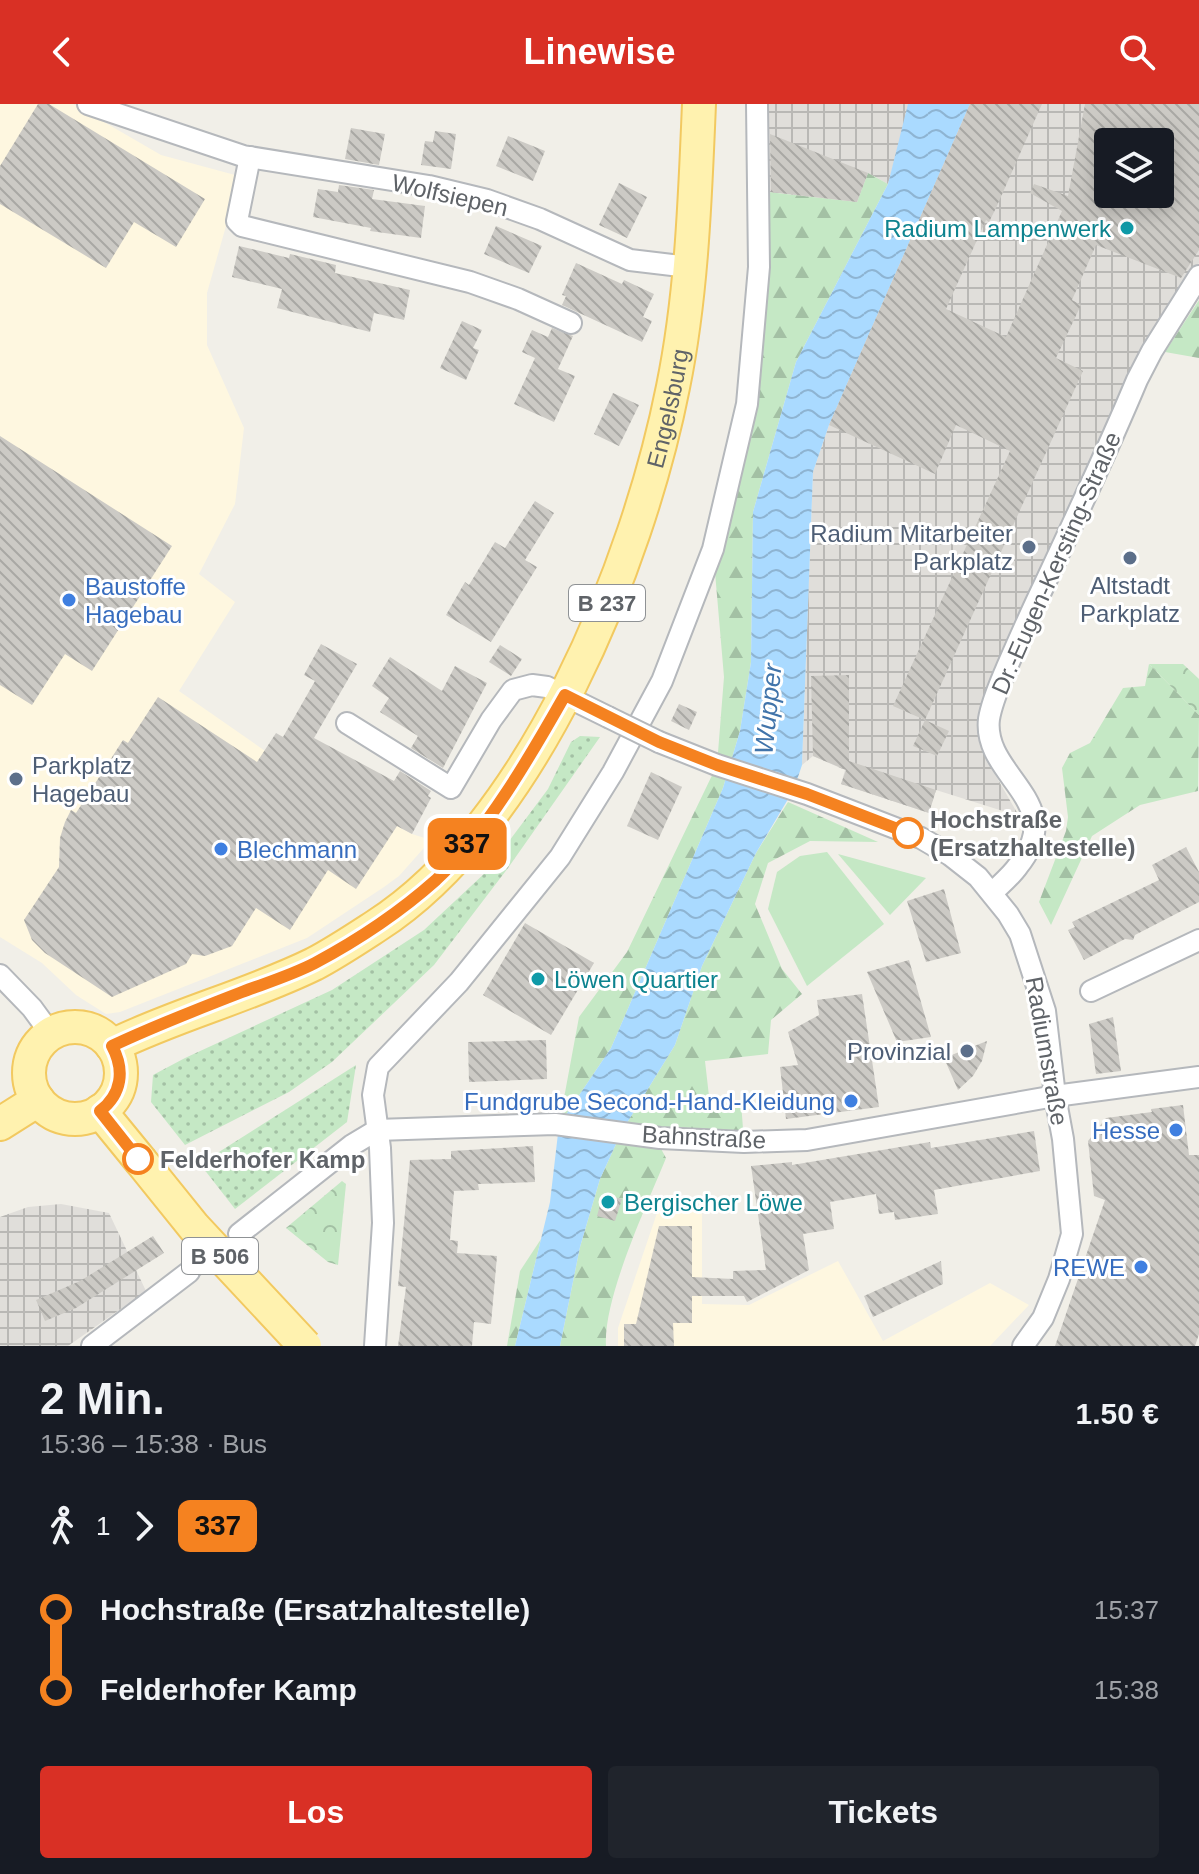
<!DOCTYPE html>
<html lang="de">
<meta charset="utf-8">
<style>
body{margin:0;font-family:Helvetica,sans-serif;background:#20242c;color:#f1f3f6;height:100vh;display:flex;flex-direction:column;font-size:30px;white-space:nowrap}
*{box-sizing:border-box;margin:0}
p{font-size:26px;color:#9ea1a6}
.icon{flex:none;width:44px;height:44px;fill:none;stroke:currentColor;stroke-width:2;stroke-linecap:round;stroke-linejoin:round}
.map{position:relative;height:1242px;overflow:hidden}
.side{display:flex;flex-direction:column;background:#171b24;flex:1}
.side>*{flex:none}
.badge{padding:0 16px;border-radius:12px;font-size:28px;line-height:52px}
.tools{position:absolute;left:1094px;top:24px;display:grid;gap:16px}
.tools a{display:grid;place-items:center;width:80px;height:80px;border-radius:8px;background:#171b24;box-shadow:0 4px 20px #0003;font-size:40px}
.map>.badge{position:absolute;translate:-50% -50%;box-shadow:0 0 0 4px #fff}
.legs{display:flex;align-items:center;gap:12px;height:88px;padding:0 40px;font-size:26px}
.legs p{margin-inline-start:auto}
.summary{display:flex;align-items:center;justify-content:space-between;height:136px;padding:0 40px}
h1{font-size:44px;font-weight:700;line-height:60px}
.action{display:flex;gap:16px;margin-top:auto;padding:16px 40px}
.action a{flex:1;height:92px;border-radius:8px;background:#d93025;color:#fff;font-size:32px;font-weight:700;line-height:92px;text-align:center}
.action a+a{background:#20242c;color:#f1f3f6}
ul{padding:0 40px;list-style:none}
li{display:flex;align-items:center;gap:28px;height:80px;font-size:30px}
li i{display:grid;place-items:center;width:12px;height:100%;margin:0 10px;background:currentColor}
li i::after{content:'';width:20px;height:20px;margin:-10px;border:6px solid;border-radius:50%;background:#171b24}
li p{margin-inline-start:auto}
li:first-child i{background:linear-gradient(#0000 50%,currentColor 0)}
li:last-child i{background:linear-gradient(currentColor 50%,#0000 0)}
header{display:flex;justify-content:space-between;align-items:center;height:104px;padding:0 40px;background:#d93025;color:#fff;font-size:36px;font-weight:700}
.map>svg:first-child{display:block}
</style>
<header><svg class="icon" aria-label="back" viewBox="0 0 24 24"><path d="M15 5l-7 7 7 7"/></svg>Linewise<svg class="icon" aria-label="search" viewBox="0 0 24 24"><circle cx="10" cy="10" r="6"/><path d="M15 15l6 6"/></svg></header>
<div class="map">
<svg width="1199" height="1242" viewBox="0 0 1199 1242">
<defs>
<pattern id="industrial-grid" width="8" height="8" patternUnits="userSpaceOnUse" patternTransform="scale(2)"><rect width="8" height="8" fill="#e0deda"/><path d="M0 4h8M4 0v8" fill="none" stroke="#b9b8b5"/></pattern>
<pattern id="grass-dots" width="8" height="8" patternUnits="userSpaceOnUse" patternTransform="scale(2)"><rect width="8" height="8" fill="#c5e8c5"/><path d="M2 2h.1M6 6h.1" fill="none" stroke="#a3c0a4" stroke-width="1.8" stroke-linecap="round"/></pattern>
<pattern id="forest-firs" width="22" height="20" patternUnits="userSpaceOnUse" patternTransform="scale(2)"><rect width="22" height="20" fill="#c5e8c5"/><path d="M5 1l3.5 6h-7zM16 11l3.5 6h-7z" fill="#a3c0a4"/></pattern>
<pattern id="park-crowns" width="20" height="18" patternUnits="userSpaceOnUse" patternTransform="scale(2)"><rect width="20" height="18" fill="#c5e8c5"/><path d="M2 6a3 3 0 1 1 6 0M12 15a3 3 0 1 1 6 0" fill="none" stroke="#a3c0a4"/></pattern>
<pattern id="water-waves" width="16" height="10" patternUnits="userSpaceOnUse" patternTransform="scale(2)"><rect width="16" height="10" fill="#aadaff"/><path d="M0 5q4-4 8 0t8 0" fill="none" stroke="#8eb4d2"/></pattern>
<pattern id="building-back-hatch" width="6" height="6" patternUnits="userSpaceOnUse" patternTransform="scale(2)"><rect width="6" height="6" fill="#cccac5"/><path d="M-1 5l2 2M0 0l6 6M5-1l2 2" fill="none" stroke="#a9a8a4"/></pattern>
</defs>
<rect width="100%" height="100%" fill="#f1efe8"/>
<g fill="#fef7e0">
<path d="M 0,0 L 73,0 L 161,51 L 235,71 L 226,122 L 207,189 L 207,241 L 244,324 L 235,400 L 199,470 L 235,498 L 179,587 L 284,660 L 412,730 L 431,736 L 399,772 L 384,783 L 307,834 L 120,908 L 106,910 L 76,891 L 42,859 L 0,833 Z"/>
<path d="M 658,1106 L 702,1107 L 702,1200 L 749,1201 L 838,1157 L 883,1237 L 990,1179 L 1029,1201 L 990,1242 L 618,1242 L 618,1224 Z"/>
</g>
<g fill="url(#industrial-grid)" fill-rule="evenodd">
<path d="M 757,0 L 910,0 L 888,80 L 868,69 L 857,98 L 768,88 Z"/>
<path d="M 970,0 L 1199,0 L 1199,159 L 1175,191 L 1134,267 L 985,590 L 979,628 L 989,660 L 1019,712 L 936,686 L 929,709 L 841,680 L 845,666 L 813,652 L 802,661 L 813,368 L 829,321 ZM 1108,38 L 1160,38 L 1160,90 L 1108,90 Z"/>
<path d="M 61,1100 L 109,1109 L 146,1187 L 68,1242 L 0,1242 L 0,1113 L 28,1103 Z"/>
</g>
<g fill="url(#grass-dots)">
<path d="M 580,632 L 600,633 L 508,764 L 434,861 L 332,958 L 289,988 L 185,1041 L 151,998 L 153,971 L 185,954 L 332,886 L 424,826 L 486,768 L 548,685 L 571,638 Z"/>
<path d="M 356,961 L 347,1018 L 235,1105 L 200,1060 Z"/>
</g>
<g fill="url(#forest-firs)">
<path d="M 868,69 L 888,80 L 796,258 L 753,408 L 751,558 L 740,627 L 723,684 L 611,944 L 559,1021 L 579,913 L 627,848 L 717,661 L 724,573 L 713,445 L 747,300 L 768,88 L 857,98 Z"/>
<path d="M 1199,196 L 1199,254 L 1165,248 Z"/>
<path d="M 1149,560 L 1199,611 L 1198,687 L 1140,701 L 1092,732 L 1051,821 L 1039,798 L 1066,727 L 1068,713 L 1062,664 L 1070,649 L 1090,639 L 1123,584 L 1145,582 Z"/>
<path d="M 788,698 L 878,738 L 810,737 L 768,759 L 755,800 L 782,865 L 802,890 L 771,916 L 768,950 L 705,957 L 710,1001 L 741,998 L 744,1038 L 659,1041 L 666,1054 C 647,1101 603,1194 606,1242 L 560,1242 L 580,1143 L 600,1075 L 622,1027 L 675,941 L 702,862 L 756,749 Z"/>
<path d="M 541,1135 L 515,1242 L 507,1242 L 520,1167 Z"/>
</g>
<g fill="url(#park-crowns)">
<path d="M 1149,560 L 1183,560 L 1199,575 L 1199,611 Z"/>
<path d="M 342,1077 L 346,1080 L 338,1161 L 328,1158 L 286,1124 Z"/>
</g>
<g fill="#c5e8c5">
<path d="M 827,748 L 884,820 L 807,882 L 768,805 L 777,768 L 800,752 Z"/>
<path d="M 838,750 L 926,774 L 890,811 Z"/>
</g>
<path fill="url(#water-waves)" d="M 908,0 L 970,0 L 829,321 L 813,368 L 802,661 L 794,685 L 756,749 L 702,862 L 675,941 L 622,1027 L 600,1075 L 580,1143 L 560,1242 L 515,1242 L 550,1098 L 559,1021 L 611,944 L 723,684 L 740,627 L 751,558 L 753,408 L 796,258 L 888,80 Z"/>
<g fill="url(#building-back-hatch)" fill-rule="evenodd">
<path d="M 38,0 L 49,0 L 205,95 L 176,143 L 134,118 L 106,164 L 0,100 L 0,62 Z"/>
<path d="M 970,0 L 1042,0 L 996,104 L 989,118 L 986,116 L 946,205 L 1006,233 L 1062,107 L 1030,89 L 1034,80 L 1068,92 L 1085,0 L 1199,0 L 1199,146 L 1181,174 L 1096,141 L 1072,196 L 1081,201 L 1056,254 L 1083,267 L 925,616 L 893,602 L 1010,347 L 956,321 L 935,370 L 829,321 ZM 1108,38 L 1160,38 L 1160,90 L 1108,90 Z"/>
<path d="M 351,24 L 385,30 L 379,61 L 345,55 Z"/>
<path d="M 435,27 L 456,30 L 451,65 L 421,61 L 425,37 L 433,38 Z"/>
<path d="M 770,30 L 868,69 L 857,98 L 771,88 Z"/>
<path d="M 508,32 L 545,47 L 533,77 L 496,62 Z"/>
<path d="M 619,79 L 647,93 L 627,134 L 599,121 Z"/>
<path d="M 339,81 L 374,86 L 372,95 L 425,102 L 421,134 L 370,127 L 371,124 L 313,113 L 318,85 L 338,88 Z"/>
<path d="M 496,122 L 542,142 L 529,169 L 484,150 Z"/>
<path d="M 239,142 L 289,154 L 290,150 L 336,161 L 335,169 L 410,186 L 404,216 L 374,209 L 370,228 L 277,204 L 282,185 L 232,173 Z"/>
<path d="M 576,159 L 622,180 L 624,176 L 654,190 L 643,213 L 652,217 L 642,238 L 562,201 L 566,192 L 562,191 Z"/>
<path d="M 462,217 L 482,226 L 473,244 L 479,246 L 466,276 L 440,264 Z"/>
<path d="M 552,224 L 573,232 L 558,265 L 575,272 L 554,318 L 514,300 L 535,254 L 522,248 L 532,226 L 548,233 Z"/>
<path d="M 613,289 L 639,301 L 619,342 L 594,330 Z"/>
<path d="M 0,332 L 172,442 L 92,567 L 65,550 L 32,601 L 0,581 Z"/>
<path d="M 535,397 L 554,409 L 525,456 L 537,463 L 491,538 L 446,511 L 465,478 L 469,481 L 495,438 L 505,444 Z"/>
<path d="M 321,540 L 357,560 L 314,634 L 394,677 L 400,667 L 431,687 L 428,692 L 431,694 L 412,730 L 397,722 L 356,785 L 328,766 L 290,826 L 256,804 L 232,842 L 205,852 L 192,850 L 186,860 L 112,893 L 45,849 L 32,836 L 24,816 L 59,763 L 60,734 L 65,718 L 71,706 L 76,709 L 123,636 L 128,639 L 158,593 L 257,658 L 276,629 L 283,633 L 315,577 L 304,571 Z"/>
<path d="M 500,541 L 522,555 L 511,572 L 489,558 Z"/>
<path d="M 390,553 L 442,587 L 455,562 L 487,579 L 443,664 L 411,644 L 418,632 L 380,608 L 389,594 L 372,582 Z"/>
<path d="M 849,571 L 849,657 L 936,686 L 929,709 L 841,680 L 846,666 L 813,652 L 811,572 Z"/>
<path d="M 679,600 L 697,608 L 689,626 L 671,617 Z"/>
<path d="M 925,616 L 949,627 L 937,652 L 913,642 Z"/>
<path d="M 651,668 L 682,683 L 658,736 L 627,722 Z"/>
<path d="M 1186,743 L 1199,768 L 1199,798 L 1135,831 L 1133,836 L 1125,835 L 1084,856 L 1068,826 L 1075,823 L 1072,818 L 1159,776 L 1152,761 Z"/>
<path d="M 944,785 L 961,849 L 926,858 L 907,797 Z"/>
<path d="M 525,819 L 594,859 L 551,931 L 483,891 Z"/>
<path d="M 909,856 L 931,933 L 897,938 L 867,868 Z"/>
<path d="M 862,890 L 879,1003 L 786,1015 L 780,963 L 798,961 L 788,928 L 819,911 L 817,896 Z"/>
<path d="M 1113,913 L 1121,967 L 1096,970 L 1089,920 Z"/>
<path d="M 546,936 L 547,975 L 469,978 L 468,938 Z"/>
<path d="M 987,937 L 982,957 L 973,972 L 958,986 L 944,954 Z"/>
<path d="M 1183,1001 L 1189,1051 L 1199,1051 L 1199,1230 L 1195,1242 L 1055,1242 L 1105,1096 L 1094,1092 L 1088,1037 L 1106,1014 L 1152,1008 L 1151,1005 Z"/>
<path d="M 1034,1027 L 1040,1067 L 934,1086 L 938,1110 L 895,1116 L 894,1108 L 879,1110 L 876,1090 L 830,1098 L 834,1125 L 803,1130 L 809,1166 L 747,1198 L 744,1192 L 692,1192 L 692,1219 L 673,1219 L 674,1242 L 624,1242 L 624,1220 L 636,1220 L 659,1122 L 692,1122 L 692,1173 L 733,1175 L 733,1167 L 766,1166 L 751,1062 L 792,1058 L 792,1061 L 930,1038 L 931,1044 Z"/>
<path d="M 533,1042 L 535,1078 L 478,1080 L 479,1086 L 454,1087 L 450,1136 L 458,1137 L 457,1149 L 497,1152 L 491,1220 L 474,1218 L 472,1242 L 398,1242 L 406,1183 L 398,1182 L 410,1056 L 451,1055 L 451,1047 Z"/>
<path d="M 603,1090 L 622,1095 L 615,1117 L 597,1112 Z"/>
<path d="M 153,1132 L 164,1149 L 76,1204 L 45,1217 L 36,1196 L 80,1177 Z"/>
<path d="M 941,1157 L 943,1180 L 873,1213 L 864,1192 Z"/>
</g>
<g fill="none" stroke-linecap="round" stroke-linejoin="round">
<path stroke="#ccccc8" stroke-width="20" stroke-dasharray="20 10" stroke-linecap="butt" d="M 189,1168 L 239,1130"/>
<g stroke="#b5b8bc" stroke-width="24">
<g id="street">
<path d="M 88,0 L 243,52 L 429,82 L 487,96 L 540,115 L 630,156 L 689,163"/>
<path d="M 250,53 L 237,117 L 242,122 L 470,178 L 518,195 L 571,219"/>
<path d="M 347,619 L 451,684 L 491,616 L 513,586 L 532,581 L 547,583 L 608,613"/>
<path d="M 659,638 L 717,661 L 807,690 L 921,734 L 950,751 L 978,773 L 1008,810 L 1020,830 L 1045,907 L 1055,992 L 1063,1035 L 1072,1130 L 1059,1175 L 1043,1214 L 1023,1242"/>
<path d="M 993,788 C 1001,780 1011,772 1018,762 C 1070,698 982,672 989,615 C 992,597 1000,580 1007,563 C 1020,533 1033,504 1047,475 C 1078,409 1109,343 1137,276 L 1152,247 L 1199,172"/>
<path d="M 0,871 L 32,904 L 51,930"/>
<path d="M 1091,887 L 1199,836"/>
<path d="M 239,1130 L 352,1041 L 377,1026 L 555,1020 L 660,1034 L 744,1038 L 807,1036 L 1055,992 L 1199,973"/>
<path d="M 92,1242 L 189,1168"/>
<path d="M 375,1242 L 383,1119 L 380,1044 L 373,991 L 378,963 L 459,878 L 560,753 L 613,668 L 662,577 L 713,445 L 747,300 L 759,163 L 757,0"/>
</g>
</g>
<g stroke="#f2c960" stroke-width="36">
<g id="primary">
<circle cx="75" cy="969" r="46"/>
<path id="s1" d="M 112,942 C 177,910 249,892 314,860 C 335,849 356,835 376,822 C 533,721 638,460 673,283 C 692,190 695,94 699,0"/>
<path d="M 100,1007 L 140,1056"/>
<path d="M 0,1020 L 38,996"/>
</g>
</g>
<use href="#street" stroke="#fff" stroke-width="20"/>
<use href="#primary" stroke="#fff2af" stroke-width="32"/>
<g stroke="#b5b8bc" stroke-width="24" stroke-linecap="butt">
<path id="street-bridge" d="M 608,613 L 659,638"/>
</g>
<g stroke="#f2c960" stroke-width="36" stroke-linecap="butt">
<path id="primary-bridge" d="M 140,1056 L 194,1123 L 305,1242"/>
</g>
<use href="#street-bridge" stroke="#fff" stroke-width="20"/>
<use href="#primary-bridge" stroke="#fff2af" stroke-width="32"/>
</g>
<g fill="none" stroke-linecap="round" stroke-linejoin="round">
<g stroke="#fff" stroke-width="18">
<path id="line-1" d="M 138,1055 L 100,1007 C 122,990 125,966 112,942 C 154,922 198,905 242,888 C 266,879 292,871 315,859 C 358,836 400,808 436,776 C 486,729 531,651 565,591 L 659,638 L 717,661 L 807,690 L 908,729"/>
</g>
<use href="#line-1" stroke="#f58220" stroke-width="12"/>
</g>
<g fill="#0f9aa8" stroke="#fff" stroke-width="3">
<circle cx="1127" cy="124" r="8"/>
<circle cx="538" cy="875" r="8"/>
<circle cx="608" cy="1098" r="8"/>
</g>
<g fill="#5c6f8a" stroke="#fff" stroke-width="3">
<circle cx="1029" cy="443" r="8"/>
<circle cx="1130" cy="454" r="8"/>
<circle cx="16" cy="675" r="8"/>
<circle cx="967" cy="947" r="8"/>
</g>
<g fill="#3f7fe0" stroke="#fff" stroke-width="3">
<circle cx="69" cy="496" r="8"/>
<circle cx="221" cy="745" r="8"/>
<circle cx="851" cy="997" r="8"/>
<circle cx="1176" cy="1026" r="8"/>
<circle cx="1141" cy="1163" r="8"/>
</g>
<g fill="#fff" stroke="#f58220" stroke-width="4">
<circle cx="908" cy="729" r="14"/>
<circle cx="138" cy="1055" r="14"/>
</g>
<g text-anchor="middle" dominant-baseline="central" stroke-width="6" stroke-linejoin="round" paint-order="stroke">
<g fill="#fff" stroke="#8f9295" stroke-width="2">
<rect x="569" y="481" width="76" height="36" rx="6"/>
<rect x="182" y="1134" width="76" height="36" rx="6"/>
</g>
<g font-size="22" font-weight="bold" fill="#5f6368">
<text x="607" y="499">B 237</text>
<text x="220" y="1152">B 506</text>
</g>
<g font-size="24" fill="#5f6368" stroke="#fff">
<text transform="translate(450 91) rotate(13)">Wolfsiepen</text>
<text stroke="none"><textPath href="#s1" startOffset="898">Engelsburg</textPath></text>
<text transform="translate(1056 459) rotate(-66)">Dr.-Eugen-Kersting-Straße</text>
<text transform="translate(1047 947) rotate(80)">Radiumstraße</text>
<text transform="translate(704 1033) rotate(3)">Bahnstraße</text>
</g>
<g font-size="24" fill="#0d838f" stroke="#fff" text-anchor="start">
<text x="1111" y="124" text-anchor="end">Radium Lampenwerk</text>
<text x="554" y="875">Löwen Quartier</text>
<text x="624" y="1098">Bergischer Löwe</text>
</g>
<g font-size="24" fill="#4e5e75" stroke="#fff" text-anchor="end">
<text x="1013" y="429">Radium Mitarbeiter<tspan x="1013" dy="28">Parkplatz</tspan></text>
<text x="1130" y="481" text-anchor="middle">Altstadt<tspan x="1130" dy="28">Parkplatz</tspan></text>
<text x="32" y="661" text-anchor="start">Parkplatz<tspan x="32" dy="28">Hagebau</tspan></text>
<text x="951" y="947">Provinzial</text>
</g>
<g font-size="24" fill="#366cbe" stroke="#fff" text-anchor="end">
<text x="85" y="482" text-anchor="start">Baustoffe<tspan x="85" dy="28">Hagebau</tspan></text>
<text x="237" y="745" text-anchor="start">Blechmann</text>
<text x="835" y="997">Fundgrube Second-Hand-Kleidung</text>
<text x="1160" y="1026">Hesse</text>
<text x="1125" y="1163">REWE</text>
</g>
<g font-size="24" font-weight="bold" fill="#5f6368" stroke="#fff" text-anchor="start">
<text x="930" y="715">Hochstraße<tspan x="930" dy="28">(Ersatzhaltestelle)</tspan></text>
<text x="160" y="1055">Felderhofer Kamp</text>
</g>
<g font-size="26" font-style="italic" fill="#4174aa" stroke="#fff">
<text transform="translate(768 605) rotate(-84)">Wupper</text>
</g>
</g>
</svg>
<div class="tools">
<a><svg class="icon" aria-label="layers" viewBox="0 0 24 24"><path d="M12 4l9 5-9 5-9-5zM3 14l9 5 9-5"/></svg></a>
</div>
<b class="badge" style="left:467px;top:740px;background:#f58220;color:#111">337</b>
</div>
<section class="side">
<div class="summary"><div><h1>2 Min.</h1><p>15:36 – 15:38 · Bus</p></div><b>1.50 €</b></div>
<div class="legs"><svg class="icon" aria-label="walk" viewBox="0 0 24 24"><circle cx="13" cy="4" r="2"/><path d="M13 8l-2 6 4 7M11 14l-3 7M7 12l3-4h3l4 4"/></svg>1<svg class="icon" aria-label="forward" viewBox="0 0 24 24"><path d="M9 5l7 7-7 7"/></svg><b class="badge" style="background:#f58220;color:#111">337</b></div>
<ul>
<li><i style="color:#f58220"></i><b>Hochstraße (Ersatzhaltestelle)</b><p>15:37</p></li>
<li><i style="color:#f58220"></i><b>Felderhofer Kamp</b><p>15:38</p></li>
</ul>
<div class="action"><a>Los</a><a>Tickets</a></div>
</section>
